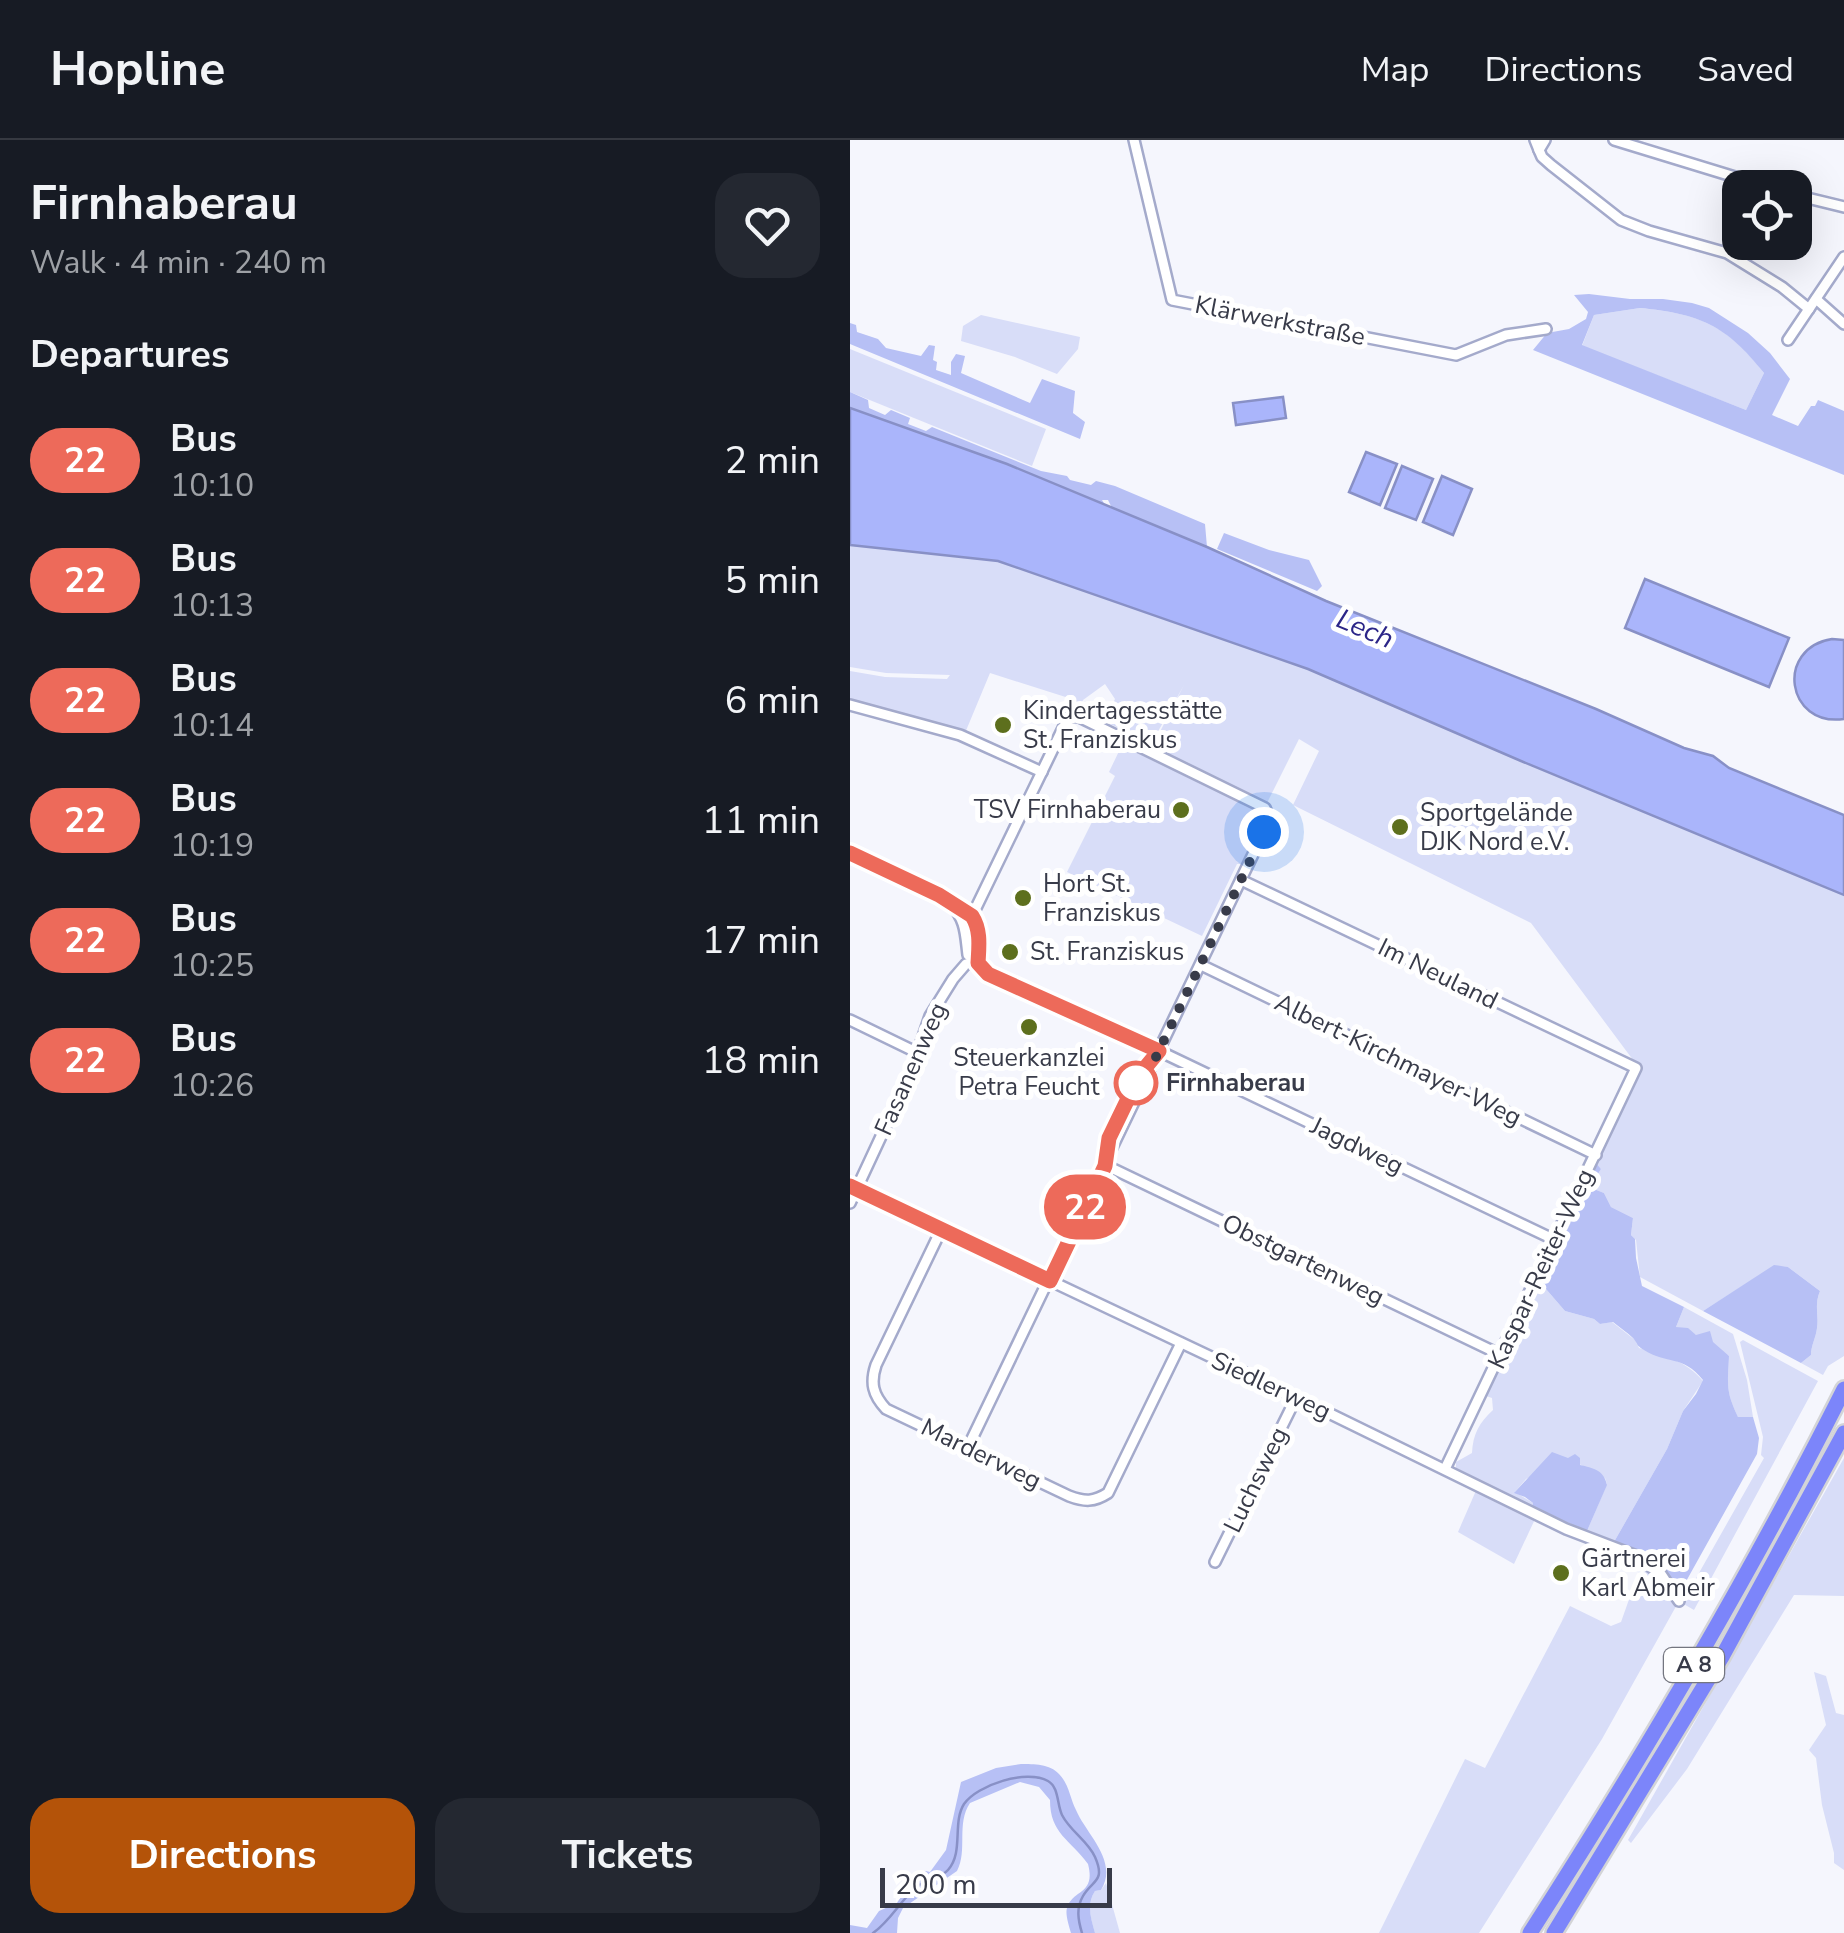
<!DOCTYPE html>
<meta charset="utf-8">
<style>
body{margin:0;font-family:"Nunito Sans",sans-serif;background:#242831;color:#f1f3f6;height:100vh;display:flex;flex-direction:column;font-size:38px;white-space:nowrap}
*{box-sizing:border-box;margin:0}
p{font-size:32px;color:#9ea1a6}
.icon{flex:none;width:55px;height:55px;fill:none;stroke:currentColor;stroke-width:2;stroke-linecap:round;stroke-linejoin:round}
.map{position:relative;flex:1;overflow:hidden}
.side{display:flex;flex-direction:column;background:#171b24;width:850px}
.side>*{flex:none}
.badge{padding:0 20px;border-radius:32px;font-size:35px;line-height:65px}
.tools{position:absolute;left:872px;top:30px;display:grid;gap:20px}
.tools a{display:grid;place-items:center;width:90px;height:90px;border-radius:20px;background:#171b24;box-shadow:0 10px 40px #0002;font-size:50px}
.scale{position:absolute;left:30px;bottom:25px;width:232px;box-sizing:border-box;padding-left:10px;border:5px solid #383b49;border-top:0;font-size:28px;line-height:35px;white-space:nowrap;color:#383b49;-webkit-text-stroke:8px #fff;paint-order:stroke}
.you{position:absolute;width:50px;height:50px;margin:-25px;border:8px solid #fff;border-radius:50%;background:#1a73e8;box-shadow:0 0 0 15px #1a73e833}
.map>.badge{position:absolute;translate:-50% -50%;box-shadow:0 0 0 5px #fff}
h2{padding:0 30px;font-size:38px;line-height:90px}
.round{display:grid;place-items:center;flex:none;width:105px;height:105px;border-radius:30px;background:#242831}
.head{display:flex;align-items:center;justify-content:space-between;height:170px;padding:0 30px}
h1{font-size:48px;font-weight:700;line-height:75px}
.primary-button{display:flex;gap:20px;margin-top:auto;padding:20px 30px}
.primary-button a{flex:1;height:115px;border-radius:30px;background:#b45309;color:#fff;font-size:40px;font-weight:700;line-height:115px;text-align:center}
.primary-button a+a{background:#242831;color:#f1f3f6}
ul{padding:0;list-style:none}
li{display:flex;align-items:center;gap:30px;height:120px;padding:0 30px}
li div{flex:1}
li b{display:block;font-size:38px}
li em{font-style:normal}
li .badge{min-width:110px;font-weight:700;text-align:center}
header{display:flex;align-items:center;gap:60px;box-sizing:border-box;height:140px;padding:0 50px;background:#171b24;border-bottom:2px solid #363941}
header strong{font-size:48px}
nav{display:flex;gap:55px;margin-inline-start:auto;font-size:35px}
main{display:flex;flex:1;min-height:0}
.map>svg:first-child{display:block}
</style>
<header>
<strong>Hopline</strong>
<nav><a>Map</a><a>Directions</a><a>Saved</a></nav>
</header>
<main>
<section class="side">
<div class="head"><div><h1>Firnhaberau</h1><p>Walk · 4 min · 240 m</p></div><a class="round"><svg class="icon" aria-label="heart" viewBox="0 0 24 24"><path d="M12 20l-8-8c-3-5 5-10 8-4 3-6 11-1 8 4z"/></svg></a></div>
<h2>Departures</h2>
<ul>
<li><span class="badge" style="background:#ed6a5a;color:#fff">22</span><div><b>Bus</b><p>10:10</p></div><em>2 min</em></li>
<li><span class="badge" style="background:#ed6a5a;color:#fff">22</span><div><b>Bus</b><p>10:13</p></div><em>5 min</em></li>
<li><span class="badge" style="background:#ed6a5a;color:#fff">22</span><div><b>Bus</b><p>10:14</p></div><em>6 min</em></li>
<li><span class="badge" style="background:#ed6a5a;color:#fff">22</span><div><b>Bus</b><p>10:19</p></div><em>11 min</em></li>
<li><span class="badge" style="background:#ed6a5a;color:#fff">22</span><div><b>Bus</b><p>10:25</p></div><em>17 min</em></li>
<li><span class="badge" style="background:#ed6a5a;color:#fff">22</span><div><b>Bus</b><p>10:26</p></div><em>18 min</em></li>
</ul>
<div class="primary-button"><a>Directions</a><a>Tickets</a></div>
</section>
<div class="map">
<svg width="994" height="1793" viewBox="0 0 994 1793">
<rect width="100%" height="100%" fill="#f5f6fd"/>
<g fill="#d8ddf8">
<path d="M 790,168 C 850,174 877,185 914,233 L 896,270 L 732,206 L 744,175 Z"/>
<path d="M 131,175 L 230,197 L 228,209 L 207,234 L 165,217 L 111,201 L 113,186 Z"/>
<path d="M 0,209 L 196,289 L 182,326 L 0,252 Z"/>
<path d="M 0,405 L 148,421 L 458,529 L 671,621 L 994,755 L 994,1216 L 978,1226 L 973,1235 L 951,1223 L 961,1215 C 961,1205 966,1198 967,1188 C 969,1175 964,1165 970,1151 L 938,1127 L 924,1126 L 853,1171 L 790,1137 L 786,1100 L 781,1095 L 783,1078 L 761,1067 L 754,1053 L 744,1049 L 743,1042 L 751,1029 L 746,1023 L 789,928 L 681,783 L 443,665 L 469,611 L 449,599 L 411,675 L 413,677 L 391,724 L 387,724 L 352,796 L 217,732 L 265,636 L 259,632 L 272,605 L 297,617 L 334,545 L 301,604 L 254,581 L 265,559 L 255,544 L 233,560 L 229,570 L 225,569 L 225,560 L 140,533 L 115,593 L 0,560 L 0,531 L 35,537 L 97,539 L 100,535 L 36,533 L 0,527 Z"/>
<path d="M 688,1145 L 696,1149 L 715,1171 L 744,1179 L 750,1184 L 762,1182 L 785,1200 L 789,1208 C 813,1215 837,1221 853,1241 L 833,1271 L 817,1309 L 764,1402 L 737,1391 L 757,1344 L 755,1338 L 718,1318 L 676,1339 L 665,1352 L 683,1363 L 682,1367 L 606,1328 L 606,1322 L 622,1313 C 623,1294 629,1283 643,1270 L 642,1258 L 636,1256 Z"/>
<path d="M 834,1167 L 883,1194 L 897,1240 L 903,1277 L 888,1277 C 875,1250 878,1244 879,1216 L 846,1195 L 826,1187 Z"/>
<path d="M 893,1200 L 968,1241 L 844,1470 L 832,1463 L 914,1318 L 911,1315 L 913,1297 L 890,1202 Z"/>
<path d="M 994,1318 L 994,1456 L 944,1455 L 837,1629 L 781,1703 L 778,1700 Z"/>
<path d="M 628,1346 L 686,1377 L 664,1424 L 608,1392 Z"/>
<path d="M 793,1420 L 829,1461 L 752,1599 L 629,1793 L 529,1793 L 615,1619 L 635,1628 L 720,1466 L 761,1486 L 771,1482 Z"/>
<path d="M 964,1532 L 976,1536 L 986,1573 L 994,1575 L 994,1730 L 984,1723 L 984,1713 L 972,1665 L 966,1618 L 959,1610 L 976,1585 Z"/>
<path d="M 256,1743 L 270,1793 L 245,1793 C 241,1778 236,1765 245,1751 L 251,1750 Z"/>
</g>
<g fill="#b7c0f5" fill-rule="evenodd">
<path d="M 739,154 L 780,159 L 813,159 L 842,163 L 859,168 L 898,193 L 920,213 L 940,239 L 922,275 L 948,286 L 961,266 L 965,266 L 968,260 L 994,271 L 994,335 L 683,210 L 697,193 L 719,189 L 736,179 L 738,172 L 724,155 ZM 790,168 C 850,174 876,185 914,233 L 896,270 L 732,205 L 744,175 Z"/>
<path d="M 0,183 L 6,185 L 7,192 L 28,199 L 36,208 L 71,216 L 79,205 L 85,206 L 83,220 L 87,222 L 86,230 L 101,235 L 101,222 L 106,214 L 115,216 L 111,233 L 180,263 L 192,239 L 225,251 L 223,273 L 235,282 L 230,299 L 0,204 Z"/>
<path d="M 0,252 L 18,260 L 19,268 L 35,275 L 41,270 L 60,278 L 58,284 L 76,291 L 82,287 L 191,331 L 217,336 L 220,340 L 241,345 L 246,341 L 265,346 L 355,384 L 357,407 L 262,368 L 258,360 L 252,360 L 255,365 L 157,324 L 0,268 Z"/>
<path d="M 374,393 L 419,410 L 459,420 L 472,446 L 467,451 L 367,409 Z"/>
<path d="M 746,1023 L 751,1029 L 743,1042 L 744,1049 L 754,1053 L 761,1067 L 783,1078 L 781,1095 L 785,1099 L 786,1118 L 792,1146 L 834,1167 L 826,1187 L 838,1188 L 846,1195 L 860,1191 L 863,1202 L 879,1216 C 878,1244 875,1250 888,1277 L 903,1277 L 909,1298 L 907,1314 L 834,1445 L 827,1447 L 804,1422 L 764,1402 L 817,1309 L 833,1271 L 846,1254 L 853,1240 C 832,1214 817,1225 794,1210 C 785,1204 790,1207 783,1198 C 777,1192 769,1187 763,1182 L 750,1184 L 744,1179 L 715,1171 L 696,1149 L 688,1145 Z"/>
<path d="M 924,1125 L 938,1127 L 970,1151 C 964,1165 969,1175 967,1188 C 966,1198 961,1205 961,1215 L 951,1223 L 853,1171 Z"/>
<path d="M 702,1312 L 718,1318 L 725,1314 L 730,1318 L 730,1325 C 743,1328 754,1330 757,1345 L 737,1391 L 682,1367 L 683,1363 L 675,1357 L 664,1353 Z"/>
<path d="M 171,1624 C 184,1624 200,1624 209,1634 C 219,1644 220,1658 226,1670 C 236,1694 269,1721 251,1750 L 245,1751 C 236,1765 241,1778 245,1793 L 221,1793 C 219,1786 215,1774 217,1768 C 223,1749 246,1755 238,1724 C 220,1699 200,1694 200,1660 L 189,1647 L 170,1642 L 120,1663 C 106,1684 118,1710 107,1731 L 53,1768 L 48,1778 L 47,1793 L 0,1793 L 0,1785 L 17,1788 L 29,1771 L 47,1763 L 62,1738 L 76,1731 L 80,1732 L 96,1710 L 111,1642 L 146,1628 Z"/>
</g>
<g fill="#aab5fb" stroke="#8890c6" stroke-width="2.5">
<path d="M 433,257 L 436,278 L 386,285 L 383,263 Z"/>
<path d="M 0,268 L 157,324 L 357,407 L 476,461 L 746,569 L 834,608 L 863,616 L 879,628 L 994,675 L 994,755 L 671,621 L 458,529 L 148,421 L 0,405 Z"/>
<path d="M 516,312 L 547,324 L 530,365 L 499,352 Z"/>
<path d="M 552,326 L 583,339 L 566,380 L 535,368 Z"/>
<path d="M 592,336 L 622,349 L 603,395 L 573,382 Z"/>
<path d="M 795,439 L 939,498 L 919,547 L 775,488 Z"/>
<path d="M 982,499 L 994,500 L 994,579 C 936,587 925,508 982,499 Z"/>
</g>
<g fill="none" stroke-linecap="round" stroke-linejoin="round">
<path stroke="#8890c6" stroke-width="2.5" d="M 23,1793 C 42,1780 54,1754 71,1744 C 80,1738 91,1738 98,1730 C 114,1712 102,1683 114,1664 C 127,1645 176,1629 198,1641 C 209,1647 207,1665 212,1675 C 220,1691 238,1701 245,1717 C 256,1742 242,1740 233,1756 C 226,1768 228,1780 232,1793"/>
<g stroke="#a4aacb" stroke-width="14">
<g id="minor">
<path d="M 284,0 L 322,160 L 606,215 L 656,195 L 696,189"/>
<path d="M 685,0 L 689,10 L 695,0"/>
<path d="M 764,0 L 921,48"/>
<path d="M 689,10 L 692,17 L 701,25 L 771,80 L 799,91 L 877,113 L 932,147 L 959,169"/>
<path d="M 945,55 L 994,67"/>
<path d="M 966,159 L 994,184"/>
<path d="M 938,200 L 994,117"/>
<path d="M 0,565 L 110,595 L 192,632"/>
<path d="M 0,713 L 89,755 L 122,776 L 130,800 L 128,823"/>
<path d="M 391,740 L 786,928 L 595,1329"/>
<path d="M 100,762 C 116,782 115,790 118,815 L 139,834 L 309,911 L 705,1100"/>
<path d="M 351,825 L 746,1015"/>
<path d="M 0,880 L 68,913"/>
<path d="M 255,1025 L 651,1215"/>
<path d="M 0,1046 L 454,1261 L 716,1389 L 784,1415 L 811,1434 L 829,1461"/>
<path d="M 0,1063 L 61,932 L 80,876 L 103,839 L 116,824 L 126,823"/>
<path d="M 92,1088 L 26,1225 C 20,1243 23,1255 36,1269 L 219,1356 C 235,1362 244,1362 258,1353 L 331,1203"/>
<path d="M 118,1307 L 420,679 L 415,668 L 229,577 L 221,576 L 216,582 L 122,776"/>
<path d="M 365,1422 L 446,1258"/>
</g>
</g>
<g stroke="#d3d4d7" stroke-width="20">
<g id="motorway">
<path d="M 680,1793 C 793,1617 900,1436 994,1249"/>
<path d="M 704,1793 L 873,1515 L 994,1293"/>
</g>
</g>
<use href="#minor" stroke="#fff" stroke-width="9"/>
<use href="#motorway" stroke="#7c85fa" stroke-width="15"/>
</g>
<g fill="none" stroke-linecap="round" stroke-linejoin="round">
<g stroke="#fff" stroke-width="22">
<path id="line" d="M 0,713 L 89,755 L 122,776 C 131,790 129,806 128,823 L 138,834 L 309,911 L 290,934 L 259,998 L 255,1026 L 200,1141 L 0,1046"/>
</g>
<use href="#line" stroke="#ed6a5a" stroke-width="15"/>
<path stroke="#383b49" stroke-width="10" stroke-dasharray="0 18" d="M 286,943 L 294,942 L 414,692"/>
</g>
<g fill="#5d6f1d" stroke="#fff" stroke-width="4">
<circle cx="153" cy="585" r="10"/>
<circle cx="331" cy="670" r="10"/>
<circle cx="550" cy="687" r="10"/>
<circle cx="173" cy="758" r="10"/>
<circle cx="160" cy="812" r="10"/>
<circle cx="179" cy="887" r="10"/>
<circle cx="711" cy="1433" r="10"/>
</g>
<circle fill="#fff" stroke="#ed6a5a" stroke-width="5" cx="286" cy="943" r="20"/>
<g text-anchor="middle" dominant-baseline="central" stroke-width="10" stroke-linejoin="round" paint-order="stroke">
<rect fill="#fff" stroke="#747680" stroke-width="2.5" x="814" y="1508" width="60" height="34" rx="8"/>
<g font-size="22" font-weight="bold" fill="#383b49">
<text x="844" y="1525">A 8</text>
</g>
<g font-size="25" fill="#383b49" stroke="#fff">
<text transform="translate(430 181) rotate(11)">Klärwerkstraße</text>
<text transform="translate(588 834) rotate(26)">Im Neuland</text>
<text transform="translate(548 920) rotate(26)">Albert-Kirchmayer-Weg</text>
<text transform="translate(61 929) rotate(-66)">Fasanenweg</text>
<text transform="translate(507 1006) rotate(26)">Jagdweg</text>
<text transform="translate(453 1120) rotate(26)">Obstgartenweg</text>
<text transform="translate(691 1129) rotate(-65)">Kaspar-Reiter-Weg</text>
<text transform="translate(421 1246) rotate(25)">Siedlerweg</text>
<text transform="translate(131 1314) rotate(26)">Marderweg</text>
<text transform="translate(406 1340) rotate(-64)">Luchsweg</text>
</g>
<g font-size="25" fill="#383b49" stroke="#fff" text-anchor="start">
<text x="173" y="571">Kindertagesstätte<tspan x="173" dy="29">St. Franziskus</tspan></text>
<text x="311" y="670" text-anchor="end">TSV Firnhaberau</text>
<text x="570" y="673">Sportgelände<tspan x="570" dy="29">DJK Nord e.V.</tspan></text>
<text x="193" y="744">Hort St.<tspan x="193" dy="29">Franziskus</tspan></text>
<text x="180" y="812">St. Franziskus</text>
<text x="179" y="918" text-anchor="middle">Steuerkanzlei<tspan x="179" dy="29">Petra Feucht</tspan></text>
<text x="731" y="1419">Gärtnerei<tspan x="731" dy="29">Karl Abmeir</tspan></text>
</g>
<g font-size="25" font-weight="bold" fill="#383b49" stroke="#fff" text-anchor="start">
<text x="316" y="943">Firnhaberau</text>
</g>
<g font-size="28" font-style="italic" fill="#2c2688" stroke="#fff">
<text transform="translate(515 489) rotate(23)">Lech</text>
</g>
</g>
</svg>
<div class="tools">
<a><svg class="icon" aria-label="locate" viewBox="0 0 24 24"><circle cx="12" cy="12" r="6"/><path d="M12 2v4M12 18v4M2 12h4M18 12h4"/></svg></a>
</div>
<div class="scale">200 m</div>
<div class="you" style="left:414px;top:692px"></div>
<b class="badge" style="left:235px;top:1067px;background:#ed6a5a;color:#fff">22</b>
</div>
</main>
